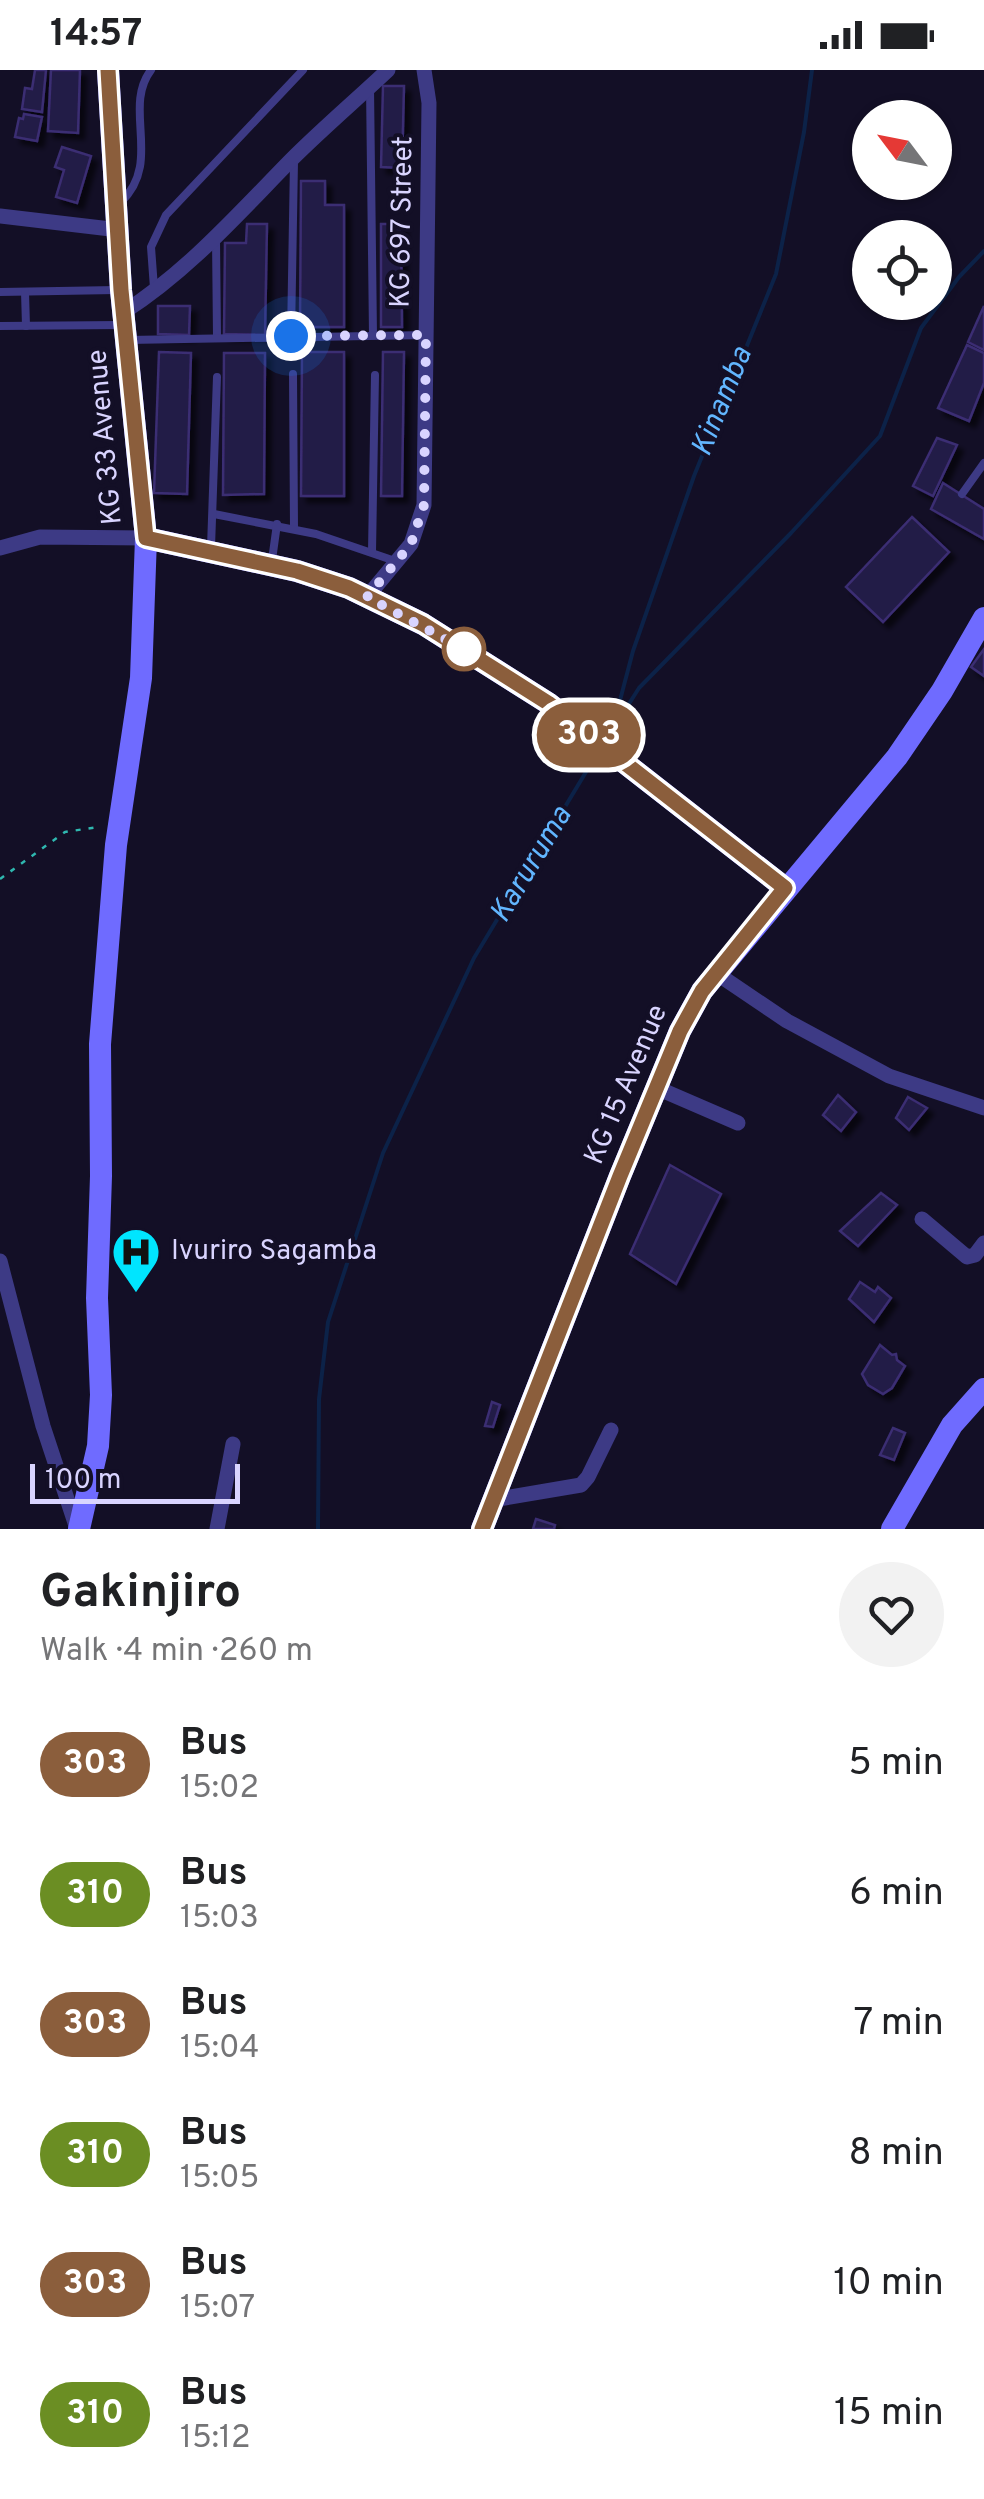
<!DOCTYPE html>
<meta charset="utf-8">
<style>
body{margin:0;font-family:Overpass,sans-serif;background:#f2f2f2;color:#202124;height:100vh;display:flex;flex-direction:column;font-size:38px;white-space:nowrap}
*{box-sizing:border-box;margin:0}
p{font-size:32px;color:#757577}
.icon{flex:none;width:55px;height:55px;fill:none;stroke:currentColor;stroke-width:2;stroke-linecap:round;stroke-linejoin:round}
.map{position:relative;height:1459px;overflow:hidden}
.details{display:flex;flex-direction:column;background:#fff;flex:1}
.details>*{flex:none}
.badge{padding:0 20px;border-radius:32px;font-size:35px;line-height:65px}
.needle{width:65px;rotate:302deg}
.tools{position:absolute;left:852px;top:30px;display:grid;gap:20px}
.tools a{display:grid;place-items:center;width:100px;height:100px;border-radius:50%;background:#fff;box-shadow:0 2px 8px #0004;font-size:50px}
.scale{position:absolute;left:30px;bottom:25px;width:210px;box-sizing:border-box;padding-left:10px;border:5px solid #d9d4ff;border-top:0;font-size:28px;line-height:35px;white-space:nowrap;color:#d9d4ff;-webkit-text-stroke:8px #130f26;paint-order:stroke}
.you{position:absolute;width:50px;height:50px;margin:-25px;border:8px solid #fff;border-radius:50%;background:#1a73e8;box-shadow:0 0 0 15px #1a73e833}
.map>.badge{position:absolute;translate:-50% -50%;box-shadow:0 0 0 5px #fff}
.round{display:grid;place-items:center;flex:none;width:105px;height:105px;border-radius:52px;background:#f2f2f2}
.headline{display:flex;align-items:center;justify-content:space-between;height:170px;padding:0 40px}
h1{font-size:48px;font-weight:700;line-height:75px}
ul{padding:0;list-style:none}
li{display:flex;align-items:center;gap:30px;height:130px;padding:0 40px}
li div{flex:1}
li b{display:block;font-size:38px}
li em{font-style:normal}
li .badge{min-width:110px;font-weight:700;text-align:center}
.status{display:flex;justify-content:space-between;align-items:center;height:70px;padding:0 50px;background:#fff;direction:ltr}
.status svg{height:28px;fill:currentColor}
.map>svg:first-child{display:block}
</style>
<div class="status"><b>14:57</b><svg viewBox="0 0 49 12"><path d="M0 12V9h3v3zM5 12V6h3v6zM10 12V3h3v9zM15 12V0h3v12zM26 1h20v11H26zM47 4h2v5h-2z"/></svg></div>
<div class="map">
<svg width="984" height="1459" viewBox="0 0 984 1459">
<defs>
<filter id="shadow"><feDropShadow dx="6" dy="6" stdDeviation="2.5" flood-color="#0009"/></filter>
</defs>
<rect width="100%" height="100%" fill="#130f26"/>
<g fill="none" stroke-linecap="round" stroke-linejoin="round">
<g stroke="#0c2248" stroke-width="4">
<path d="M 614,653 L 633,581 L 694,406 L 776,204 L 804,62 L 812,0"/>
<path d="M 606,670 L 639,618 L 791,463 L 880,366 L 921,258 L 959,207 L 984,181"/>
<path d="M 318,1459 L 319,1329 L 328,1252 L 383,1083 L 474,888 L 598,682"/>
</g>
</g>
<g fill="#241b47" stroke="#3b2d73" stroke-width="2.5" filter="url(#shadow)">
<path d="M 35,0 L 46,0 L 42,42 L 22,39 L 25,18 L 32,19 Z"/>
<path d="M 51,0 L 80,0 L 78,63 L 48,61 Z"/>
<path d="M 383,16 L 404,16 L 402,98 L 381,97 Z"/>
<path d="M 24,44 L 42,47 L 37,71 L 15,67 L 19,48 L 23,49 Z"/>
<path d="M 62,77 L 91,86 L 77,133 L 56,127 L 64,100 L 55,97 Z"/>
<path d="M 301,111 L 325,111 L 325,135 L 344,135 L 344,257 L 300,257 Z"/>
<path d="M 247,154 L 267,154 L 265,265 L 224,264 L 225,173 L 246,173 Z"/>
<path d="M 381,154 L 401,154 L 402,257 L 381,257 Z"/>
<path d="M 158,236 L 190,236 L 189,265 L 158,264 Z"/>
<path d="M 984,236 L 984,280 L 968,272 Z"/>
<path d="M 967,275 L 984,283 L 984,313 L 969,351 L 938,338 Z"/>
<path d="M 159,282 L 191,283 L 187,424 L 154,423 Z"/>
<path d="M 302,282 L 344,282 L 344,426 L 301,426 Z"/>
<path d="M 383,282 L 404,282 L 402,426 L 381,426 Z"/>
<path d="M 224,283 L 265,283 L 264,424 L 223,425 Z"/>
<path d="M 937,368 L 957,375 L 933,426 L 913,416 Z"/>
<path d="M 943,413 L 984,439 L 984,469 L 931,439 Z"/>
<path d="M 912,447 L 949,482 L 883,552 L 846,517 Z"/>
<path d="M 984,579 L 984,606 L 971,597 Z"/>
<path d="M 838,1025 L 856,1042 L 841,1061 L 823,1045 Z"/>
<path d="M 908,1027 L 927,1038 L 909,1060 L 896,1048 Z"/>
<path d="M 670,1095 L 721,1124 L 676,1214 L 630,1184 Z"/>
<path d="M 881,1123 L 897,1135 L 858,1176 L 840,1161 Z"/>
<path d="M 860,1212 L 875,1222 L 878,1217 L 891,1228 L 874,1252 L 849,1229 Z"/>
<path d="M 880,1275 L 892,1285 L 896,1284 L 897,1290 L 905,1296 L 892,1318 L 883,1324 L 868,1315 L 862,1304 Z"/>
<path d="M 492,1332 L 500,1335 L 493,1357 L 485,1356 Z"/>
<path d="M 893,1358 L 905,1363 L 894,1390 L 880,1385 Z"/>
<path d="M 536,1449 L 555,1455 L 554,1459 L 533,1459 Z"/>
</g>
<g fill="none" stroke-linecap="round" stroke-linejoin="round">
<path stroke="#2fb8b0" stroke-width="2.5" stroke-dasharray="5 8" stroke-linecap="butt" d="M 0,809 L 65,762 L 98,757"/>
<g stroke="#3d3a85" stroke-width="8">
<path d="M 370,17 L 373,265"/>
<path d="M 121,132 C 163,92 122,38 151,0"/>
<path d="M 216,169 L 217,267"/>
<path d="M 154,218 L 151,177 L 166,145 L 303,0"/>
<path d="M 0,222 L 116,220"/>
<path d="M 25,222 L 26,256"/>
<path d="M 0,256 L 120,255"/>
<path d="M 291,266 L 294,91"/>
<path d="M 128,270 L 427,265"/>
<path d="M 293,304 L 294,458"/>
<path d="M 962,424 L 984,393"/>
<path d="M 214,444 L 316,464 L 398,492"/>
<path d="M 211,477 L 217,307"/>
<path d="M 372,482 L 375,305"/>
<path d="M 272,490 L 277,454"/>
</g>
<g stroke="#3d3a85" stroke-width="15">
<path d="M 0,146 L 119,160"/>
<path d="M 124,242 C 188,201 238,144 291,90 C 322,59 356,30 388,0"/>
<path d="M 0,478 L 40,467 L 146,468"/>
<path d="M 367,527 L 411,474 L 424,435 L 429,33 L 424,0"/>
<path d="M 716,903 L 787,951 L 889,1006 L 984,1038"/>
<path d="M 657,1018 L 738,1053"/>
<path d="M 922,1149 L 967,1187 L 975,1185 L 984,1173"/>
<path d="M 0,1191 L 43,1356 L 77,1459"/>
<path d="M 493,1430 L 581,1415 L 588,1407 L 611,1360"/>
<path d="M 217,1459 L 233,1374"/>
</g>
<g stroke="#6f6bff" stroke-width="22">
<path d="M 108,0 L 121,220 L 146,468 L 297,501 L 349,518 L 423,554 L 548,633 L 785,818"/>
<path d="M 79,1459 L 98,1376 L 101,1325 L 97,1228 L 101,1106 L 100,974 L 116,775 L 141,608 L 146,468"/>
<path d="M 482,1459 L 620,1106 L 680,961 L 702,921 L 897,687 L 942,621 L 984,548"/>
<path d="M 892,1459 L 952,1355 L 984,1319"/>
</g>
</g>
<g fill="none" stroke-linecap="round" stroke-linejoin="round">
<g stroke="#fff" stroke-width="22">
<path id="line" d="M 108,0 L 121,220 L 146,468 L 297,501 L 349,518 L 423,554 L 548,633 L 785,818 L 702,921 L 680,961 L 620,1106 L 482,1459"/>
</g>
<use href="#line" stroke="#8b5e3c" stroke-width="15"/>
<path stroke="#d9d4ff" stroke-width="10" stroke-dasharray="0 18" d="M 291,266 L 426,265 L 424,435 L 411,474 L 367,527 L 473,584 L 464,579"/>
</g>
<defs>
<g id="hospital-pin" transform="scale(2.5)"><path d="M0 17L-7.5 6A9.5 9.5 0 1 1 7.5 6Z" fill="#00e5ff" stroke="#130f26"/><path d="M-5-5h3v3.5h4V-5h3V5h-3V1.5h-4V5h-3Z" fill="#111"/></g>
</defs>
<g fill-rule="evenodd">
<use href="#hospital-pin" x="136" y="1182"/>
</g>
<circle fill="#fff" stroke="#8b5e3c" stroke-width="5" cx="464" cy="579" r="20"/>
<g text-anchor="middle" dominant-baseline="central" stroke-width="8" stroke-linejoin="round" paint-order="stroke">
<g font-size="28" fill="#d9d4ff" stroke="#130f26">
<text transform="translate(403 152) rotate(-89)">KG 697 Street</text>
<text transform="translate(106 367) rotate(-95)">KG 33 Avenue</text>
<text transform="translate(627 1015) rotate(-67)">KG 15 Avenue</text>
</g>
<g font-size="28" fill="#d9d4ff" stroke="#130f26" text-anchor="start">
<text x="171" y="1182">Ivuriro Sagamba</text>
</g>
<g font-size="30" font-style="italic" fill="#62b6ff" stroke="#130f26">
<text transform="translate(723 332) rotate(-68)">Kinamba</text>
<text transform="translate(532 795) rotate(-59)">Karuruma</text>
</g>
</g>
</svg>
<div class="tools">
<a><svg class="needle" viewBox="-14 -14 28 28"><path d="M0-13l5 13h-10z" fill="#e53935"/><path d="M0 13l5-13h-10z" fill="#757577"/></svg></a>
<a><svg class="icon" aria-label="locate" viewBox="0 0 24 24"><circle cx="12" cy="12" r="6"/><path d="M12 2v4M12 18v4M2 12h4M18 12h4"/></svg></a>
</div>
<div class="scale">100 m</div>
<div class="you" style="left:291px;top:266px"></div>
<b class="badge" style="left:589px;top:665px;background:#8b5e3c;color:#fff">303</b>
</div>
<section class="details">
<div class="headline"><div><h1>Gakinjiro</h1><p>Walk · 4 min · 260 m</p></div><a class="round"><svg class="icon" aria-label="heart" viewBox="0 0 24 24"><path d="M12 20l-8-8c-3-5 5-10 8-4 3-6 11-1 8 4z"/></svg></a></div>
<ul>
<li><span class="badge" style="background:#8b5e3c;color:#fff">303</span><div><b>Bus</b><p>15:02</p></div><em>5 min</em></li>
<li><span class="badge" style="background:#6b8e23;color:#fff">310</span><div><b>Bus</b><p>15:03</p></div><em>6 min</em></li>
<li><span class="badge" style="background:#8b5e3c;color:#fff">303</span><div><b>Bus</b><p>15:04</p></div><em>7 min</em></li>
<li><span class="badge" style="background:#6b8e23;color:#fff">310</span><div><b>Bus</b><p>15:05</p></div><em>8 min</em></li>
<li><span class="badge" style="background:#8b5e3c;color:#fff">303</span><div><b>Bus</b><p>15:07</p></div><em>10 min</em></li>
<li><span class="badge" style="background:#6b8e23;color:#fff">310</span><div><b>Bus</b><p>15:12</p></div><em>15 min</em></li>
</ul>
</section>
